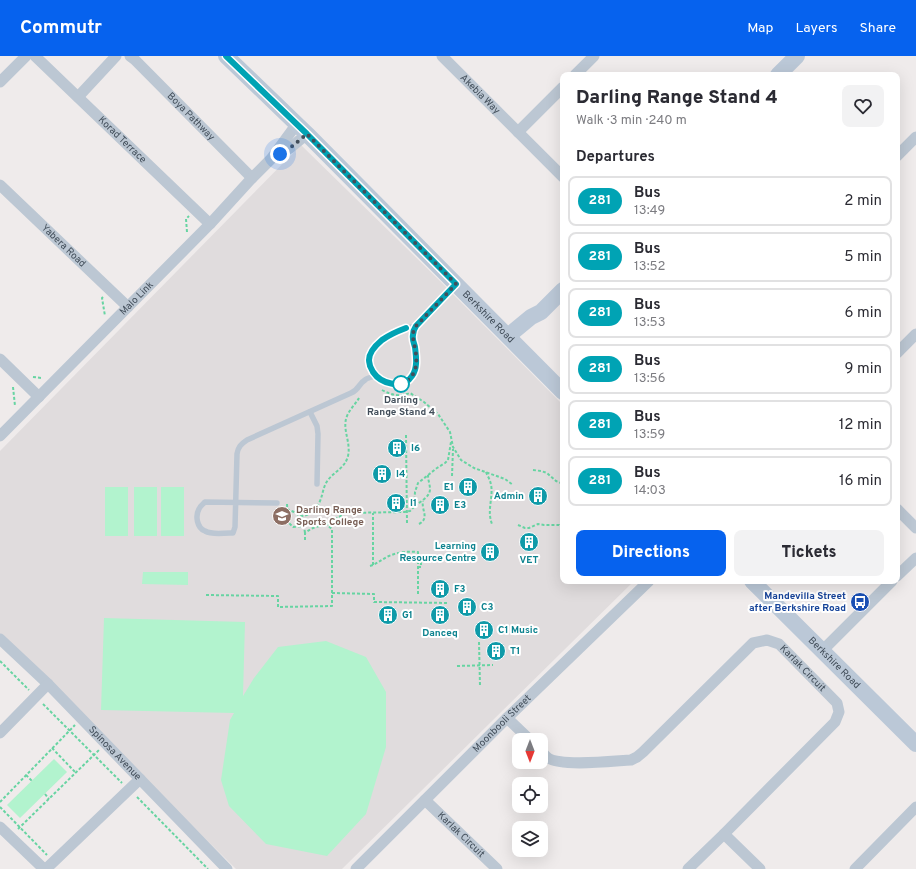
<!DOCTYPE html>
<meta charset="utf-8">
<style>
body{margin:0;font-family:Overpass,sans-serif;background:#f2f2f3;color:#2b2b33;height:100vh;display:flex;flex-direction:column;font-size:15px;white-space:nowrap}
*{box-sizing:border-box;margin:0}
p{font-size:13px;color:#7c7c81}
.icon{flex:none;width:22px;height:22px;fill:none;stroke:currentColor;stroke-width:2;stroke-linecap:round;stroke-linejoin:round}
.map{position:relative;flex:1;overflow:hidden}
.details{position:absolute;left:560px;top:16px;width:340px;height:512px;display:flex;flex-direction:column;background:#fff;border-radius:8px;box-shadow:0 4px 16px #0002}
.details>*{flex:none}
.badge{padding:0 8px;border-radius:13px;font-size:14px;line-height:26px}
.needle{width:26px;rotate:180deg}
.fabs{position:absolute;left:512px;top:677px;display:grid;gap:8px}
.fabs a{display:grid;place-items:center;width:36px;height:36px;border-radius:8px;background:#fff;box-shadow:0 4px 16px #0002;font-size:20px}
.you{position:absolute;width:20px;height:20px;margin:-10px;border:3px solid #fff;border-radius:50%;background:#1a73e8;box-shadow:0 0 0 6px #1a73e833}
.map>.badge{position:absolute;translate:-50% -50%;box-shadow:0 0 0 2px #fff}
h2{padding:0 16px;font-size:15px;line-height:36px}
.round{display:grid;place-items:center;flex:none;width:42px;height:42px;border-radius:8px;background:#f2f2f3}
.headline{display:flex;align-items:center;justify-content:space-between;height:68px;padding:0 16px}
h1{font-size:19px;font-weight:800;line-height:30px}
.button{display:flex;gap:8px;margin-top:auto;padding:8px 16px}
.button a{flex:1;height:46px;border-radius:8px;background:#0662ee;color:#fff;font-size:16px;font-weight:800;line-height:46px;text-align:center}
.button a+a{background:#f2f2f3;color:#2b2b33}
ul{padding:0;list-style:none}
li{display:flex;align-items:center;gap:12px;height:50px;margin:0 8px 6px;padding:0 8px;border:2px solid #e1e1e2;border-radius:8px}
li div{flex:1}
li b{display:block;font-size:15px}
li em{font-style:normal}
li .badge{min-width:44px;font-weight:700;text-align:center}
header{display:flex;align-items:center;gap:24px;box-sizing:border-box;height:56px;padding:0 20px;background:#0662ee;color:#fff}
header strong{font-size:19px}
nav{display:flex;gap:22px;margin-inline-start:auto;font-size:14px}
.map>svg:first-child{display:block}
</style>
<header>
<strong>Commutr</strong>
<nav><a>Map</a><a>Layers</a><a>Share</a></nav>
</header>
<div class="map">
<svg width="916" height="813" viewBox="0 0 916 813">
<rect width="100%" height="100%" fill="#efebeb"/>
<path fill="#e0dcdd" d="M 301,89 L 439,224 L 563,349 L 563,525 L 634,525 L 342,813 L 236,813 L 0,580 L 0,395 Z"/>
<g fill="#b2f3ce">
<rect x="105" y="431" width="23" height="49"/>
<rect x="134" y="431" width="23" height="49"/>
<rect x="161" y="431" width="23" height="49"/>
<path d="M 143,516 L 188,516 L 188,529 L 142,528 Z"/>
<path d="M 104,562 L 245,566 L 243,640 L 254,622 L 278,591 L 326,585 L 366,601 L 386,636 L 386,691 L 366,758 L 327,800 L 266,788 L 229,750 L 221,724 L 230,664 L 234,657 L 101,654 Z"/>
<path d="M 54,703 L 67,716 L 20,762 L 7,749 Z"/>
</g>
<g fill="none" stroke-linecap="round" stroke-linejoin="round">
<g stroke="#67d4a2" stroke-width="2" stroke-dasharray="3 2" stroke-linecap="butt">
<path d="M 187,176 L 186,163 L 189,160"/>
<path d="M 103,241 L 102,242 L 105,260"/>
<path d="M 33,321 L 42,322"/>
<path d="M 13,331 L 15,350"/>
<path d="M 382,334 C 391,339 400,341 410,337 L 424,346 L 438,358 L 450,376 L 453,391 L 461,404 L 474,412 L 505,423 L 513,429"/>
<path d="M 406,379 L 407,467"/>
<path d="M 533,414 L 541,415 L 547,417 L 556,425 L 563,428"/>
<path d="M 486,416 C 487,419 489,422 490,425 C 495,439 486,453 492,468"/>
<path d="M 452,420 L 453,393"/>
<path d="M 287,448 L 288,466 L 293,471 L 304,470 L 305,477"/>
<path d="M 415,450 C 421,445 430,441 430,433 C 430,429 428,424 428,419"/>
<path d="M 287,453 L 294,456 L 300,460 C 307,460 309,458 314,454 C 324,444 321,433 328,424 C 335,415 345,412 348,400 C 351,387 343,375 346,363 C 348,355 355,349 359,342"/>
<path d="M 326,468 L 346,457 L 404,456 L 410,455 L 414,451 L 415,436 L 418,427 L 437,412 L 445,407 L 448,404 L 451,386"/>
<path d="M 419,468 C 430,462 421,454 423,445"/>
<path d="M 518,469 L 525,472 L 529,472 L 538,468 L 544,469 L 559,469 L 561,471 L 563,478"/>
<path d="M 305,484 L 305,477 C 315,469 327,468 340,467"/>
<path d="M 563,496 L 563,479"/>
<path d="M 373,509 L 373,457"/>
<path d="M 370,510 C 377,508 382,503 389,500 C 398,496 408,495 418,496 L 418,538"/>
<path d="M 418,511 L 421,511 L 421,500"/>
<path d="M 332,537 L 374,538 L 374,546 L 449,547"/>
<path d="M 206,539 L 278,540 L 278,551 L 332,550 L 332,473 L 326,468"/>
<path d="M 479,586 L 480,630"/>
<path d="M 0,605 L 29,634"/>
<path d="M 457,610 L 493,609"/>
<path d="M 43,648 L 122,727"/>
<path d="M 52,692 L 76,717"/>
<path d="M 26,719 L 32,725"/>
<path d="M 45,738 L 49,743"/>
<path d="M 137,741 L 208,813"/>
<path d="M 0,746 L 75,669"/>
<path d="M 0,751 L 47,799"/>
<path d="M 18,773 L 99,694"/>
</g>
<g stroke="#bcc7d3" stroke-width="5.5">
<path d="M 416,270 C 400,273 370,285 369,304 C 369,306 369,308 370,310 C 371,312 372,314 373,315 C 381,328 402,334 412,321 C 422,306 412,293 413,279 C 413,276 414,273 416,270 L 455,228"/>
<path d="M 310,356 L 317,370 L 318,378 L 317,428"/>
<path d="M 277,447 L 205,446 C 203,448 200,450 199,453 C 195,460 197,472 205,475 C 212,479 222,477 230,477 L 233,477 L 235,471 L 237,398 C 238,391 241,388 247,384 L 351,337 C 360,333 358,328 365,324 C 368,321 373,321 377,320"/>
</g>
<g stroke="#bcc7d3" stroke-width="11">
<path id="s1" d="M 35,0 L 210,168"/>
<path id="s2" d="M 130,0 L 134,3 L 252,122"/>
<path id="s3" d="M 442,0 L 563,121"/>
<path d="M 575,19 L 594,0"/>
<path d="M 0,26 L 26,0"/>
<path d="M 78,41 L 116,0"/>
<path d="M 518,76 L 563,31"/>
<path d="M 897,100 L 916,81"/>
<path d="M 275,101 L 290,92 L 307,78"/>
<path id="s4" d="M 0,129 L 128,251"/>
<path d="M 897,297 L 916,278"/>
<path d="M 0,303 L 39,341"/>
<path id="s5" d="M 0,380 L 210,168 L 252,122 L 271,103 L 296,69"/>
<path d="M 897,453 L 916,472"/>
<path d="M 897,520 L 916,502"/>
<path id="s6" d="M 0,583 L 48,628 L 227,813"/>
<path d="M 822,595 L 892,525"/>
<path d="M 507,662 L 530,684"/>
<path d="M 0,677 L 48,628"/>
<path id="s7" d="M 541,695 C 543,697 545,700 548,702 C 562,711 613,705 631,704 L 637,701 L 643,696 L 753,587 L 767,584 L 779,588 L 837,647 L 839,656 L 835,666 L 724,778 L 688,813"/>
<path id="s8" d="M 425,744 L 497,813"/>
<path d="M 0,771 L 44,813"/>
<path d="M 724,778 L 760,813"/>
<path d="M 46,813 L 140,723"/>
<path id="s9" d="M 356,813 L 507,662 L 649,525"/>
<path d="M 855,813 L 916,751"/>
</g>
<g stroke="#bbc8d7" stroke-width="16">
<path id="s10" d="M 226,0 L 307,78 L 563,336"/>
<path d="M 778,19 L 797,0"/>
<path d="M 508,280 L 531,261 L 541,256 L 563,234"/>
<path id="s11" d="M 752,525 L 916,688"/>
</g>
</g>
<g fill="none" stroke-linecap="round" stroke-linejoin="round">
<g stroke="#fff" stroke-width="9">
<path id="line" d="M 226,0 L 307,78 L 456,228 L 416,270 C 414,273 413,276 413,279 C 412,283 414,287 415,291 C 416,300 418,312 412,320 C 403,334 381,328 373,316 C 372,314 371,312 370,310 C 370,309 369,306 369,304 C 369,297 376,289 382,284 C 389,279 398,275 406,272"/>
</g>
<use href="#line" stroke="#00a3b4" stroke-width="6"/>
<path stroke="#424e5a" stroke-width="4" stroke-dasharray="0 7.2" d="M 280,98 L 290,92 L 307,78 L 456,228 L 416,270 C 414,273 413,276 413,279 C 413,284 414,288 415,292 C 418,308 417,321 401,328"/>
</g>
<defs>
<g id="building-disc" transform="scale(1)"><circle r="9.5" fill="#0f9aa8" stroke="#fff"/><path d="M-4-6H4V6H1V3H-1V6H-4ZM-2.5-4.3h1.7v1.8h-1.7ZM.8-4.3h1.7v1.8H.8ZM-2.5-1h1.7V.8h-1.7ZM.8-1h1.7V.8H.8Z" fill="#fff"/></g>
<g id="school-disc" transform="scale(1)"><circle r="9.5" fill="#8d6e63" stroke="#fff"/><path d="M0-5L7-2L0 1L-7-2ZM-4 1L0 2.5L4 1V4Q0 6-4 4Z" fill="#fff"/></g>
<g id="bus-disc" transform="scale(1)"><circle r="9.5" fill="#1a4fb4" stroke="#fff"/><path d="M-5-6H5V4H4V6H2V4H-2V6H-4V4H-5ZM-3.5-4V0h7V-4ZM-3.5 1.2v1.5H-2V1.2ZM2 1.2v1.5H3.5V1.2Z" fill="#fff"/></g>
</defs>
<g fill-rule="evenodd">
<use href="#building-disc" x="397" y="392"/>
<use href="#building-disc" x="382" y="418"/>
<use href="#building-disc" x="468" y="431"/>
<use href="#building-disc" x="538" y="440"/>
<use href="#building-disc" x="396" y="447"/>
<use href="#building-disc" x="440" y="449"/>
<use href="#school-disc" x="282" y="460"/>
<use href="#building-disc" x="529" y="486"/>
<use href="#building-disc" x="490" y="496"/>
<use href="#building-disc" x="440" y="533"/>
<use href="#bus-disc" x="860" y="546"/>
<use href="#building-disc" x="467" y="551"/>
<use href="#building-disc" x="388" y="559"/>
<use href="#building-disc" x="440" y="559"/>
<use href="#building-disc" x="484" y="574"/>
<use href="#building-disc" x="496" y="595"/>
</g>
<circle fill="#fff" stroke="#00a3b4" stroke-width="2" cx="401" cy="328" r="8"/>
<g text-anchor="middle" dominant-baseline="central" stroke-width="4" stroke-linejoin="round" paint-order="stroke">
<g font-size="10" fill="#424e5a" stroke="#fff">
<text stroke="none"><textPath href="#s3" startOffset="54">Akebia Way</textPath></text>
<text stroke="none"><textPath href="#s2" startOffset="86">Boya Pathway</textPath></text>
<text stroke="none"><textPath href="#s1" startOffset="121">Korad Terrace</textPath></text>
<text stroke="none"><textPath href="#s4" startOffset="88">Yabera Road</textPath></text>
<text stroke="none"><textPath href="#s5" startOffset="194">Malo Link</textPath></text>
<text stroke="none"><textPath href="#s10" startOffset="370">Berkshire Road</textPath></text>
<text stroke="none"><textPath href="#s11" startOffset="116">Berkshire Road</textPath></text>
<text stroke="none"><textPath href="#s7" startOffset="324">Karlak Circuit</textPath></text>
<text stroke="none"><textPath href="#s9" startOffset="206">Moonbooli Street</textPath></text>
<text stroke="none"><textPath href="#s6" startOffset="162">Spinosa Avenue</textPath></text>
<text stroke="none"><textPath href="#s8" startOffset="50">Karlak Circuit</textPath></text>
</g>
<g font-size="10" font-weight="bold" fill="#424e5a" stroke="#fff">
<text x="401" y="344">Darling<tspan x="401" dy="12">Range Stand 4</tspan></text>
</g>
<g font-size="10" font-weight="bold" fill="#0d838f" stroke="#fff" text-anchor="start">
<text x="411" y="392">I6</text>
<text x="396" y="418">I4</text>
<text x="454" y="431" text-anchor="end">E1</text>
<text x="524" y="440" text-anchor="end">Admin</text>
<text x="410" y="447">I1</text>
<text x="454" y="449">E3</text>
<text x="476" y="490" text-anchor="end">Learning<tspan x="476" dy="12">Resource Centre</tspan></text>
<text x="529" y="504" text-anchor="middle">VET</text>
<text x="454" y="533">F3</text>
<text x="481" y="551">C3</text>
<text x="402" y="559">G1</text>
<text x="498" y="574">C1 Music</text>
<text x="440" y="577" text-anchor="middle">Danceq</text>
<text x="510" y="595">T1</text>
</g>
<g font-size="10" font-weight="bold" fill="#785e54" stroke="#fff" text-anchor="start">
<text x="296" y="454">Darling Range<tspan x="296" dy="12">Sports College</tspan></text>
</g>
<g font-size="10" font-weight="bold" fill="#164399" stroke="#fff" text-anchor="end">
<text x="846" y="540">Mandevilla Street<tspan x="846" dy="12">after Berkshire Road</tspan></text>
</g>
</g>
</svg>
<div class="fabs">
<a><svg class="needle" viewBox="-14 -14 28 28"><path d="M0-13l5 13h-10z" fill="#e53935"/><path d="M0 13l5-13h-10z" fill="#7c7c81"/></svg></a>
<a><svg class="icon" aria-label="locate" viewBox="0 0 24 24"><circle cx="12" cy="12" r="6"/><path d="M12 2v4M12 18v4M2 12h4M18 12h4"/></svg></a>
<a><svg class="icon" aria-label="layers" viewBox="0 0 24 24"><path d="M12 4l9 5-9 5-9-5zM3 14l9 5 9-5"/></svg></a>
</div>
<div class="you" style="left:280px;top:98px"></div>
<section class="details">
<div class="headline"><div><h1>Darling Range Stand 4</h1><p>Walk · 3 min · 240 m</p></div><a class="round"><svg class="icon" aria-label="heart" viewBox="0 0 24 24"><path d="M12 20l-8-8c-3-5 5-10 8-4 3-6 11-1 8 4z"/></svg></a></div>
<h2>Departures</h2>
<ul>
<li><span class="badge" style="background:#00a3b4;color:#fff">281</span><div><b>Bus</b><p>13:49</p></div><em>2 min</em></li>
<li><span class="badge" style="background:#00a3b4;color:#fff">281</span><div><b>Bus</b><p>13:52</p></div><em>5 min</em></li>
<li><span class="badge" style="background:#00a3b4;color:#fff">281</span><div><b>Bus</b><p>13:53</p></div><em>6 min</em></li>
<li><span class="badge" style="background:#00a3b4;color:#fff">281</span><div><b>Bus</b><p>13:56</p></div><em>9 min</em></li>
<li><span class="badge" style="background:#00a3b4;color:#fff">281</span><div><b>Bus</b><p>13:59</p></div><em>12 min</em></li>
<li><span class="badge" style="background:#00a3b4;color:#fff">281</span><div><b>Bus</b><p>14:03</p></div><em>16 min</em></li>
</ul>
<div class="button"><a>Directions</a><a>Tickets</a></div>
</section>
</div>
